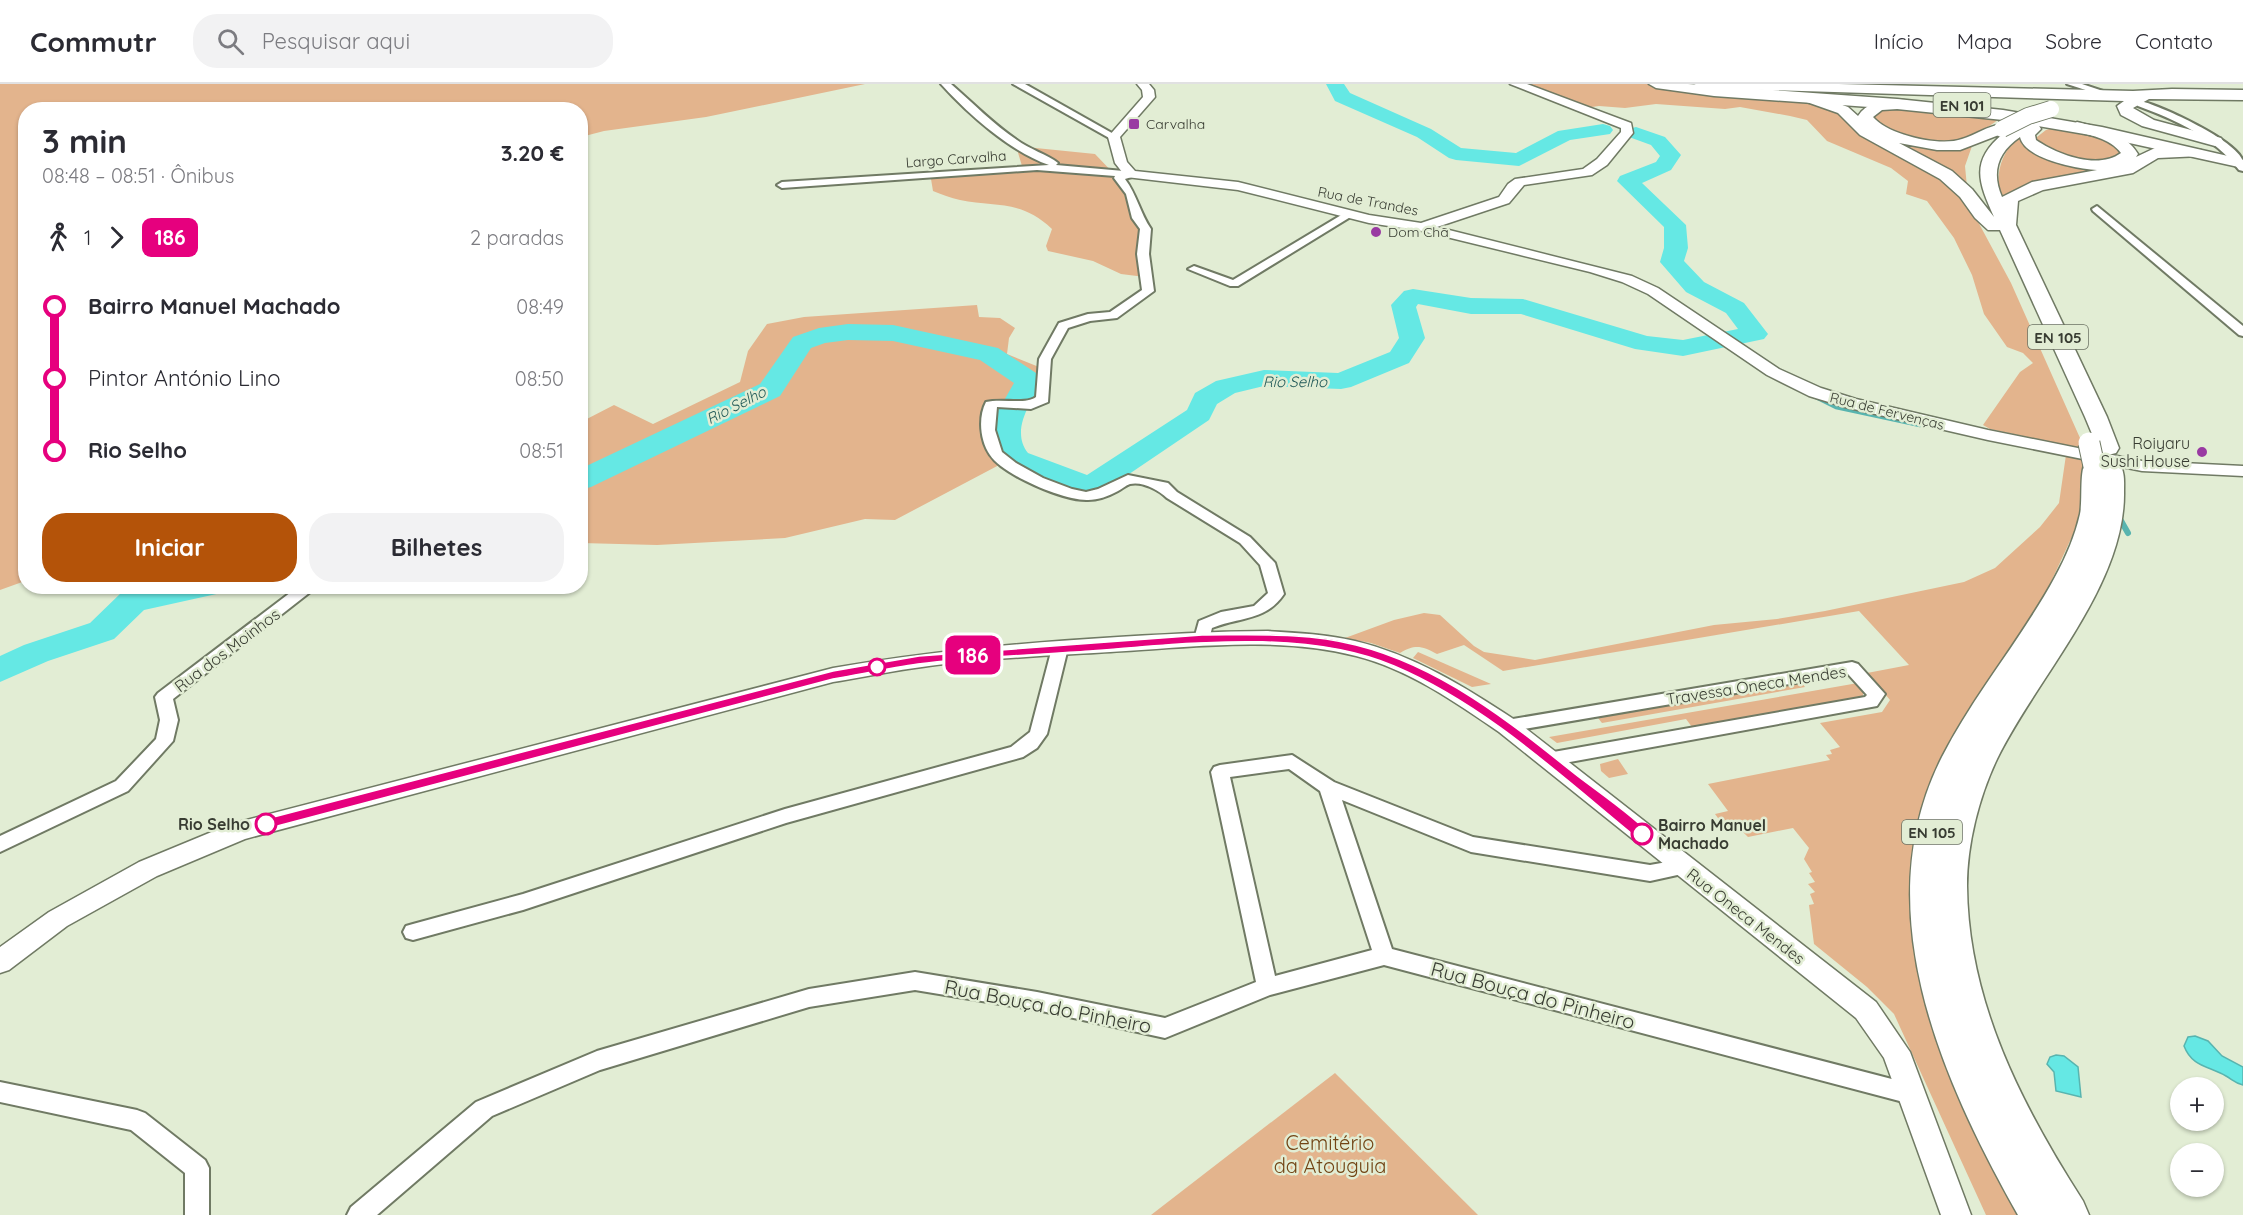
<!DOCTYPE html>
<html lang="pt">
<meta charset="utf-8">
<style>
body{margin:0;font-family:Quicksand,sans-serif;background:#f2f2f3;color:#2b2b33;height:100vh;display:flex;flex-direction:column;font-size:22px;white-space:nowrap}
*{box-sizing:border-box;margin:0}
p{font-size:20px;color:#7c7c81}
.icon{flex:none;width:33px;height:33px;fill:none;stroke:currentColor;stroke-width:2;stroke-linecap:round;stroke-linejoin:round}
.map{position:relative;flex:1;overflow:hidden}
.sheet{position:absolute;left:18px;top:18px;width:570px;height:492px;display:flex;flex-direction:column;background:#fff;border-radius:24px;box-shadow:0 2px 4px #0004}
.sheet>*{flex:none}
.badge{padding:0 12px;border-radius:9px;font-size:21px;line-height:39px}
.tools{position:absolute;left:2170px;top:993px;display:grid;gap:12px}
.tools a{display:grid;place-items:center;width:54px;height:54px;border-radius:50%;background:#fff;box-shadow:0 2px 4px #0004;font-size:30px}
.map>.badge{position:absolute;translate:-50% -50%;box-shadow:0 0 0 3px #fff}
.legs{display:flex;align-items:center;gap:9px;height:66px;padding:0 24px;font-size:20px}
.legs p{margin-inline-start:auto}
.headline{display:flex;align-items:center;justify-content:space-between;height:102px;padding:0 24px}
h1{font-size:33px;font-weight:700;line-height:45px}
.button{display:flex;gap:12px;margin-top:auto;padding:12px 24px}
.button a{flex:1;height:69px;border-radius:24px;background:#b45309;color:#fff;font-size:24px;font-weight:700;line-height:69px;text-align:center}
.button a+a{background:#f2f2f3;color:#2b2b33}
ul{padding:0 24px;list-style:none}
li{display:flex;align-items:center;gap:21px;height:72px;font-size:22px}
li i{display:grid;place-items:center;width:9px;height:100%;margin:0 8px;background:currentColor}
li i::after{content:'';width:15px;height:15px;margin:-8px;border:4px solid;border-radius:50%;background:#fff}
li p{margin-inline-start:auto}
li:first-child i{background:linear-gradient(#0000 50%,currentColor 0)}
li:last-child i{background:linear-gradient(currentColor 50%,#0000 0)}
header{display:flex;align-items:center;gap:36px;box-sizing:border-box;height:84px;padding:0 30px;background:#fff;border-bottom:2px solid #e1e1e2}
header strong{font-size:28px}
nav{display:flex;gap:33px;margin-inline-start:auto;font-size:21px}
.search{width:420px;height:54px;background:#f2f2f3;display:flex;align-items:center;gap:15px;box-sizing:border-box;padding:0 21px;border-radius:24px;color:#7c7c81;font-size:22px}
.map>svg:first-child{display:block}
</style>
<header>
<strong>Commutr</strong>
<div class="search"><svg class="icon" aria-label="search" viewBox="0 0 24 24"><circle cx="10" cy="10" r="6"/><path d="M15 15l6 6"/></svg>Pesquisar aqui</div>
<nav><a>Início</a><a>Mapa</a><a>Sobre</a><a>Contato</a></nav>
</header>
<div class="map">
<svg width="2243" height="1131" viewBox="0 0 2243 1131">
<rect width="100%" height="100%" fill="#e2edd4"/>
<g fill="#e3b48d">
<path d="M 0,0 L 865,0 L 706,33 L 604,47 L 581,53 L 580,26 L 26,26 L 25,497 L 0,506 Z"/>
<path d="M 1520,0 L 1649,0 L 1692,7 L 1814,18 L 1839,28 L 1934,88 L 1969,121 L 2011,199 L 2080,354 L 2082,365 L 1990,345 L 1983,341 L 2020,288 L 2033,279 L 2023,269 L 2007,263 L 1984,230 L 1972,191 L 1954,154 L 1927,117 L 1906,110 L 1908,97 L 1891,84 L 1827,57 L 1807,36 L 1790,32 L 1740,23 L 1725,25 L 1656,20 L 1625,24 L 1599,22 L 1584,24 Z"/>
<path d="M 1886,23 L 2002,33 C 1992,40 1981,49 1970,53 C 1937,66 1901,54 1873,35 L 1873,32 Z"/>
<path d="M 2060,42 L 2110,57 L 2121,68 L 2122,71 C 2107,80 2073,78 2056,71 C 2050,68 2043,61 2037,57 L 2037,53 L 2046,46 Z"/>
<path d="M 1875,47 L 1954,65 L 1972,62 L 1965,82 L 1967,103 Z"/>
<path d="M 2018,54 L 2025,61 L 2062,78 L 2133,75 L 2138,71 L 2141,72 L 2112,86 L 2049,95 L 2014,106 L 2000,113 C 1995,91 2001,68 2018,54 Z"/>
<path d="M 1016,62 L 1095,70 L 1118,94 L 1145,145 L 1145,193 L 1121,190 L 1093,177 L 1048,167 L 1046,162 L 1052,145 C 1022,116 996,123 960,116 C 951,114 941,110 933,107 L 930,89 L 1022,82 Z"/>
<path d="M 977,221 L 979,233 L 1000,234 L 1015,244 L 1009,254 L 1007,270 L 1039,283 L 1038,313 C 1023,321 1006,314 990,316 C 988,320 984,325 983,330 C 979,347 988,370 1001,380 L 895,436 L 865,435 L 785,454 L 657,461 L 581,459 L 581,338 L 614,321 L 653,340 L 740,298 L 748,267 L 767,240 L 804,233 Z"/>
<path d="M 2066,371 L 2083,375 L 2085,398 L 2082,431 L 2044,513 L 1957,644 L 1932,695 L 1913,767 L 1911,840 L 1925,907 L 2022,1131 L 1986,1131 L 1894,930 L 1867,903 L 1814,860 L 1809,821 L 1814,820 L 1810,810 L 1815,808 L 1808,800 L 1815,798 L 1809,789 L 1812,788 L 1804,775 L 1809,764 L 1793,744 L 1748,753 L 1742,747 L 1729,749 L 1715,730 L 1728,727 L 1708,700 L 1830,676 L 1826,671 L 1832,670 L 1830,666 L 1840,663 L 1820,639 L 1882,628 L 1890,616 L 1867,589 L 1909,581 L 1859,527 L 1503,587 L 1464,561 L 1437,570 C 1422,562 1415,560 1400,569 L 1371,559 L 1345,554 L 1394,536 L 1424,529 L 1440,531 L 1474,562 L 1484,568 L 1535,576 L 1714,541 L 1777,535 L 1825,527 L 1964,498 L 1995,484 L 2040,443 L 2059,419 Z"/>
<path d="M 1418,568 L 1491,600 L 1472,603 L 1413,574 Z"/>
<path d="M 1801,598 L 1805,603 L 1602,639 L 1598,634 Z"/>
<path d="M 1858,599 L 1864,606 L 1862,615 L 1692,643 L 1686,635 L 1557,659 L 1549,653 Z"/>
<path d="M 1618,675 L 1628,690 L 1609,694 L 1601,687 L 1600,680 Z"/>
<path d="M 1335,989 L 1478,1131 L 1151,1131 Z"/>
</g>
<g fill="#65e8e4" stroke="#58b4af" stroke-width="1.5">
<path d="M 2195,952 L 2208,957 L 2222,972 L 2243,983 L 2243,1001 C 2235,999 2233,996 2226,992 C 2209,982 2192,983 2184,962 L 2188,953 Z"/>
<path d="M 2056,971 L 2064,972 L 2078,983 L 2081,1013 L 2056,1007 L 2054,988 L 2047,980 L 2050,973 Z"/>
</g>
<g fill="none" stroke-linecap="round" stroke-linejoin="round">
<path stroke="#58b4af" stroke-width="4.5" d="M 1814,312 L 1836,323 L 1920,341"/>
<path stroke="#58b4af" stroke-width="6" d="M 2120,435 L 2128,449"/>
<g fill="#65e8e4" fill-rule="evenodd">
<path d="M 1326,0 L 1344,0 L 1350,9 L 1431,45 L 1461,64 L 1516,69 L 1558,47 L 1603,40 L 1610,42 L 1613,46 L 1610,50 L 1570,56 L 1519,82 L 1456,76 L 1449,74 L 1417,53 L 1335,17 Z"/>
<path d="M 1636,43 L 1665,53 L 1681,71 L 1671,86 L 1642,99 L 1686,141 L 1688,164 L 1684,177 L 1704,198 L 1744,219 L 1768,250 L 1764,255 L 1683,272 L 1635,265 L 1521,230 L 1471,230 L 1418,220 L 1416,223 L 1425,254 L 1409,279 L 1351,303 L 1341,305 L 1264,302 L 1235,309 L 1217,320 L 1209,336 L 1101,409 L 1090,412 L 1008,381 L 994,362 L 994,334 L 1014,299 L 980,276 L 893,257 L 848,256 L 825,259 L 811,264 L 780,312 L 591,403 L 580,406 L 580,385 L 760,300 L 793,253 L 819,244 L 848,240 L 893,241 L 998,264 L 1039,291 L 1043,297 C 1031,318 1010,346 1028,369 L 1087,391 L 1187,326 L 1195,309 L 1216,297 L 1264,286 L 1338,289 L 1390,268 L 1399,254 L 1391,221 L 1404,207 L 1413,205 L 1471,214 L 1523,215 L 1647,252 L 1683,256 L 1738,245 L 1726,229 L 1686,208 L 1660,178 L 1664,164 L 1664,143 L 1617,97 L 1620,92 L 1656,78 L 1660,72 L 1651,61 L 1629,53 L 1626,49 L 1629,45 Z"/>
<path d="M 152,502 L 225,502 L 221,509 L 144,526 L 114,555 L 48,577 L 0,598 L 0,572 L 24,561 L 90,539 L 121,509 Z"/>
</g>
<g stroke="#707a64" stroke-width="4">
<g id="minor">
<path d="M 941,0 L 951,0 C 973,19 993,40 1017,56 C 1029,65 1048,71 1058,79 L 1056,81 L 1135,88 L 1135,92 L 1125,95 C 1137,111 1140,129 1151,145 L 1149,170 L 1154,207 L 1117,234 L 1090,237 L 1068,244 L 1051,275 L 1048,318 L 1031,325 L 997,323 L 995,346 L 1002,368 L 1016,379 L 1043,394 L 1072,405 L 1086,408 L 1098,405 L 1128,391 L 1168,399 L 1177,408 L 1250,453 L 1275,479 L 1284,510 C 1266,537 1240,533 1212,544 L 1208,559 L 1196,559 L 1194,555 L 1199,537 L 1221,528 L 1254,522 L 1268,509 L 1260,481 L 1240,459 L 1167,414 C 1159,406 1142,397 1130,400 C 1126,401 1122,405 1118,407 C 1109,412 1098,416 1088,416 C 1064,417 1003,391 990,371 C 980,357 978,333 986,318 C 1002,314 1025,321 1036,313 L 1039,275 L 1059,239 L 1088,230 L 1110,228 L 1142,206 L 1137,170 L 1140,145 L 1132,134 L 1126,110 L 1114,94 L 1115,92 L 1037,86 L 782,104 L 777,101 L 782,98 L 1049,81 C 1011,68 968,30 941,0 Z"/>
<path d="M 1013,0 L 1025,0 L 1119,53 L 1111,55 Z"/>
<path d="M 2067,0 L 2082,0 L 2106,8 L 2101,11 Z"/>
<path d="M 2141,17 C 2163,23 2236,56 2243,77 C 2243,80 2243,84 2243,87 L 2239,86 C 2214,53 2176,36 2138,22 L 2136,20 Z"/>
<path d="M 2097,122 L 2243,242 L 2243,252 L 2239,251 L 2093,127 L 2092,125 Z"/>
<path d="M 1348,127 L 1353,130 L 1352,132 L 1238,202 L 1230,202 L 1188,185 L 1194,182 L 1233,196 Z"/>
<path d="M 299,502 L 318,502 L 173,615 L 178,636 L 173,657 L 128,707 L 0,768 L 0,752 L 116,697 L 156,655 L 160,636 L 155,613 L 158,609 Z"/>
<path d="M 1060,558 L 1066,560 L 1068,564 L 1047,650 L 1037,664 L 1023,673 L 786,739 L 523,826 L 413,856 L 406,854 L 403,848 L 406,842 L 413,840 L 523,810 L 785,725 L 1011,663 L 1030,648 L 1052,564 L 1054,560 Z"/>
<path d="M 1852,578 L 1858,580 L 1885,610 L 1877,622 L 1548,682 L 1542,680 L 1539,675 L 1542,670 L 1865,613 L 1867,611 L 1848,590 L 1507,648 L 1501,646 L 1498,642 L 1501,638 L 1507,636 Z"/>
<path d="M 1292,671 L 1334,698 L 1473,753 L 1650,781 L 1684,775 L 1691,778 L 1694,783 L 1691,788 L 1650,797 L 1471,768 L 1342,716 L 1392,865 L 1911,1000 L 1919,1003 L 1922,1010 L 1919,1017 L 1911,1020 L 1384,881 L 1270,911 L 1165,954 L 1037,926 L 915,906 L 809,923 L 600,986 L 492,1032 L 377,1131 L 347,1131 L 351,1123 L 476,1018 L 597,967 L 809,905 L 915,888 L 1037,908 L 1165,934 L 1256,898 L 1211,688 L 1214,683 L 1220,681 ZM 1289,685 L 1320,707 L 1372,866 L 1275,892 L 1230,693 Z"/>
<path d="M 0,998 L 137,1026 L 145,1029 L 205,1076 L 209,1084 L 209,1131 L 185,1131 L 185,1089 L 131,1046 L 0,1018 Z"/>
</g>
</g>
<g stroke="#707a64" stroke-width="3">
<g id="tertiary">
<path d="M 1137,0 L 1149,0 L 1154,6 L 1155,13 L 1120,53 L 1127,78 L 1135,87 L 1238,98 L 1369,131 L 1421,139 L 1499,113 L 1508,100 L 1515,95 L 1583,85 L 1597,75 L 1621,48 L 1621,44 L 1510,0 L 1527,0 L 1631,39 L 1633,49 L 1607,81 L 1592,91 L 1524,101 L 1509,119 L 1437,143 L 1632,192 L 1658,204 L 1779,285 L 1821,304 L 1856,315 L 1988,346 L 2142,377 L 2243,382 L 2243,392 L 2142,387 L 1988,356 L 1845,323 L 1809,312 L 1767,291 L 1648,210 L 1622,198 L 1590,188 L 1422,147 L 1369,139 L 1238,106 L 1126,93 L 1115,79 L 1108,53 L 1143,13 L 1142,6 Z"/>
<path d="M 1268,547 C 1297,549 1326,550 1355,557 C 1414,571 1465,603 1515,636 L 1876,918 L 1910,968 L 1971,1131 L 1941,1131 L 1884,974 L 1856,934 L 1499,648 C 1455,618 1408,585 1356,572 C 1281,553 1201,562 1126,567 C 1065,571 1005,573 945,580 C 907,584 870,592 833,598 L 245,755 L 157,792 L 67,842 L 9,886 L 0,889 L 0,863 L 49,828 L 139,778 L 231,740 L 833,584 C 930,567 1020,559 1118,553 C 1168,550 1218,547 1268,547 Z"/>
</g>
</g>
<g stroke="#707a64" stroke-width="3">
<path id="primary" d="M 1649,0 L 1688,0 L 1897,15 L 2003,26 L 2102,43 L 2241,75 L 2243,76 L 2243,84 L 2102,53 L 2003,36 L 1897,25 L 1714,12 L 1656,4 Z"/>
</g>
<g stroke="#707a64" stroke-width="3">
<g id="trunk">
<path d="M 1694,0 L 1839,0 L 2133,7 L 2172,5 L 2243,6 L 2243,16 L 2149,15 L 2133,24 L 2154,36 L 2221,54 L 2223,57 L 2221,60 L 2215,62 L 2142,42 L 2121,31 L 2117,22 L 2124,17 L 1701,4 Z"/>
<path d="M 1809,9 L 1848,23 L 1858,32 C 1869,15 1895,13 1913,18 L 1916,21 L 1913,24 L 1882,26 L 1873,33 C 1888,51 1940,63 1962,55 C 1976,51 1987,42 2002,40 L 2010,45 L 2024,37 L 2036,37 L 2041,45 L 2035,51 L 2036,56 C 2058,71 2098,86 2121,69 C 2110,54 2089,51 2071,46 L 2069,43 L 2077,38 C 2100,44 2125,48 2138,70 L 2136,73 L 2155,64 L 2201,66 L 2203,69 L 2201,72 L 2158,74 L 2133,89 L 2043,106 L 2018,117 L 2016,141 L 2107,333 L 2119,364 L 2116,369 L 2108,371 L 2100,369 L 2085,333 L 2000,146 L 1988,146 L 1975,134 L 1960,113 L 1940,95 L 1860,51 L 1838,29 L 1804,17 L 1801,14 ZM 2004,49 C 1969,77 1979,99 1994,133 L 1972,105 L 1952,87 L 1899,59 L 1937,66 L 1960,66 ZM 2020,53 C 2025,75 2077,85 2097,86 L 2032,98 L 2002,113 C 1991,88 1998,68 2020,53 Z"/>
<path d="M 2094,375 L 2102,377 L 2105,381 L 2112,379 L 2120,381 C 2125,389 2124,398 2124,407 C 2126,501 2037,593 1997,675 C 1979,713 1967,760 1967,802 C 1968,918 2022,1022 2083,1117 L 2089,1131 L 2018,1131 C 1942,996 1865,825 1942,673 C 1974,610 2021,556 2055,493 C 2066,473 2075,452 2080,430 C 2083,416 2079,387 2086,377 Z"/>
</g>
</g>
<use href="#minor" fill="#fff" fill-rule="evenodd"/>
<use href="#tertiary" fill="#fff" fill-rule="evenodd"/>
<use href="#primary" fill="#fff" fill-rule="evenodd"/>
<use href="#trunk" fill="#fff" fill-rule="evenodd"/>
<g stroke="#707a64" stroke-width="18" stroke-linecap="butt">
<path id="trunk-bridge-far1" d="M 2002,45 L 2028,32 L 2051,25"/>
</g>
<g stroke="#707a64" stroke-width="23" stroke-linecap="butt">
<path id="trunk-bridge" d="M 2089,359 L 2094,382"/>
</g>
<use href="#trunk-bridge-far1" stroke="#fff" stroke-width="16"/>
<use href="#trunk-bridge" stroke="#fff" stroke-width="21"/>
</g>
<path fill="#e6007e" stroke="#fff" stroke-width="1.5" d="M 1202,551 C 1253,551 1307,548 1356,561 C 1440,582 1509,637 1575,690 C 1590,702 1641,737 1649,750 L 1642,756 L 1637,754 C 1561,692 1486,621 1394,582 C 1305,544 1184,560 1090,567 C 1033,571 975,573 918,580 C 890,584 862,590 833,595 L 266,745 L 259,740 L 266,735 L 833,587 L 919,572 Z"/>
<g fill="#993aa2" stroke="#e2edd4" stroke-width="2">
<rect x="1128" y="34" width="12" height="12" rx="3"/>
<circle cx="1376" cy="148" r="6"/>
<circle cx="2202" cy="368" r="6"/>
</g>
<g fill="#fff" stroke="#e6007e" stroke-width="3">
<circle cx="877" cy="583" r="8"/>
<circle cx="266" cy="740" r="10"/>
<circle cx="1642" cy="750" r="10"/>
</g>
<g text-anchor="middle" dominant-baseline="central" stroke-width="5" stroke-linejoin="round" paint-order="stroke">
<g font-size="14" fill="#383c32" stroke="#e2edd4" text-anchor="start">
<text x="1146" y="40">Carvalha</text>
<text x="1388" y="148">Dom Chã</text>
</g>
<g font-size="14" fill="#383c32" stroke="#e2edd4">
<text transform="translate(956 75) rotate(-4)">Largo Carvalha</text>
<text transform="translate(1368 117) rotate(11)">Rua de Trandes</text>
<text transform="translate(1887 327) rotate(14)">Rua de Fervenças</text>
</g>
<g fill="#e2edd4" stroke="#6b7163" stroke-width="1.5">
<rect x="1933.5" y="9" width="57" height="24" rx="4.5"/>
<rect x="2028" y="241" width="60" height="24" rx="4.5"/>
<rect x="1902" y="736" width="60" height="24" rx="4.5"/>
</g>
<g font-size="15" font-weight="bold" fill="#383c32">
<text x="1962" y="21">EN 101</text>
<text x="2058" y="253">EN 105</text>
<text x="1932" y="748">EN 105</text>
</g>
<g font-size="15" font-style="italic" fill="#235b59" stroke="#e2edd4">
<text x="1295" y="297">Rio Selho</text>
<text transform="translate(736 321) rotate(-27)">Rio Selho</text>
</g>
<g font-size="16" fill="#383c32" stroke="#e2edd4" text-anchor="end">
<text x="2190" y="359">Roiyaru<tspan x="2190" dy="18">Sushi House</tspan></text>
</g>
<g font-size="16" fill="#383c32" stroke="#e2edd4">
<text transform="translate(227 566) rotate(-37)">Rua dos Moinhos</text>
<text transform="translate(1756 601) rotate(-9)">Travessa Oneca Mendes</text>
<text transform="translate(1746 832) rotate(38)">Rua Oneca Mendes</text>
</g>
<g font-size="16" font-weight="bold" fill="#383c32" stroke="#e2edd4" text-anchor="end">
<text x="250" y="740">Rio Selho</text>
<text x="1658" y="741" text-anchor="start">Bairro Manuel<tspan x="1658" dy="18">Machado</tspan></text>
</g>
<g font-size="20" fill="#383c32" stroke="#e2edd4">
<text transform="translate(1533 911) rotate(15)">Rua Bouça do Pinheiro</text>
<text transform="translate(1048 922) rotate(11)">Rua Bouça do Pinheiro</text>
</g>
<g font-size="20" fill="#724414" stroke="#e2edd4">
<text x="1330" y="1058">Cemitério<tspan x="1330" dy="23">da Atouguia</tspan></text>
</g>
</g>
</svg>
<div class="tools">
<a>+</a>
<a>−</a>
</div>
<b class="badge" style="left:973px;top:571px;background:#e6007e;color:#fff">186</b>
<section class="sheet">
<div class="headline"><div><h1>3 min</h1><p>08:48 – 08:51 · Ônibus</p></div><b>3.20 €</b></div>
<div class="legs"><svg class="icon" aria-label="walk" viewBox="0 0 24 24"><circle cx="13" cy="4" r="2"/><path d="M13 8l-2 6 4 7M11 14l-3 7M7 12l3-4h3l4 4"/></svg>1<svg class="icon" aria-label="forward" viewBox="0 0 24 24"><path d="M9 5l7 7-7 7"/></svg><b class="badge" style="background:#e6007e;color:#fff">186</b><p>2 paradas</p></div>
<ul>
<li><i style="color:#e6007e"></i><b>Bairro Manuel Machado</b><p>08:49</p></li>
<li><i style="color:#e6007e"></i><span>Pintor António Lino</span><p>08:50</p></li>
<li><i style="color:#e6007e"></i><b>Rio Selho</b><p>08:51</p></li>
</ul>
<div class="button"><a>Iniciar</a><a>Bilhetes</a></div>
</section>
</div>
